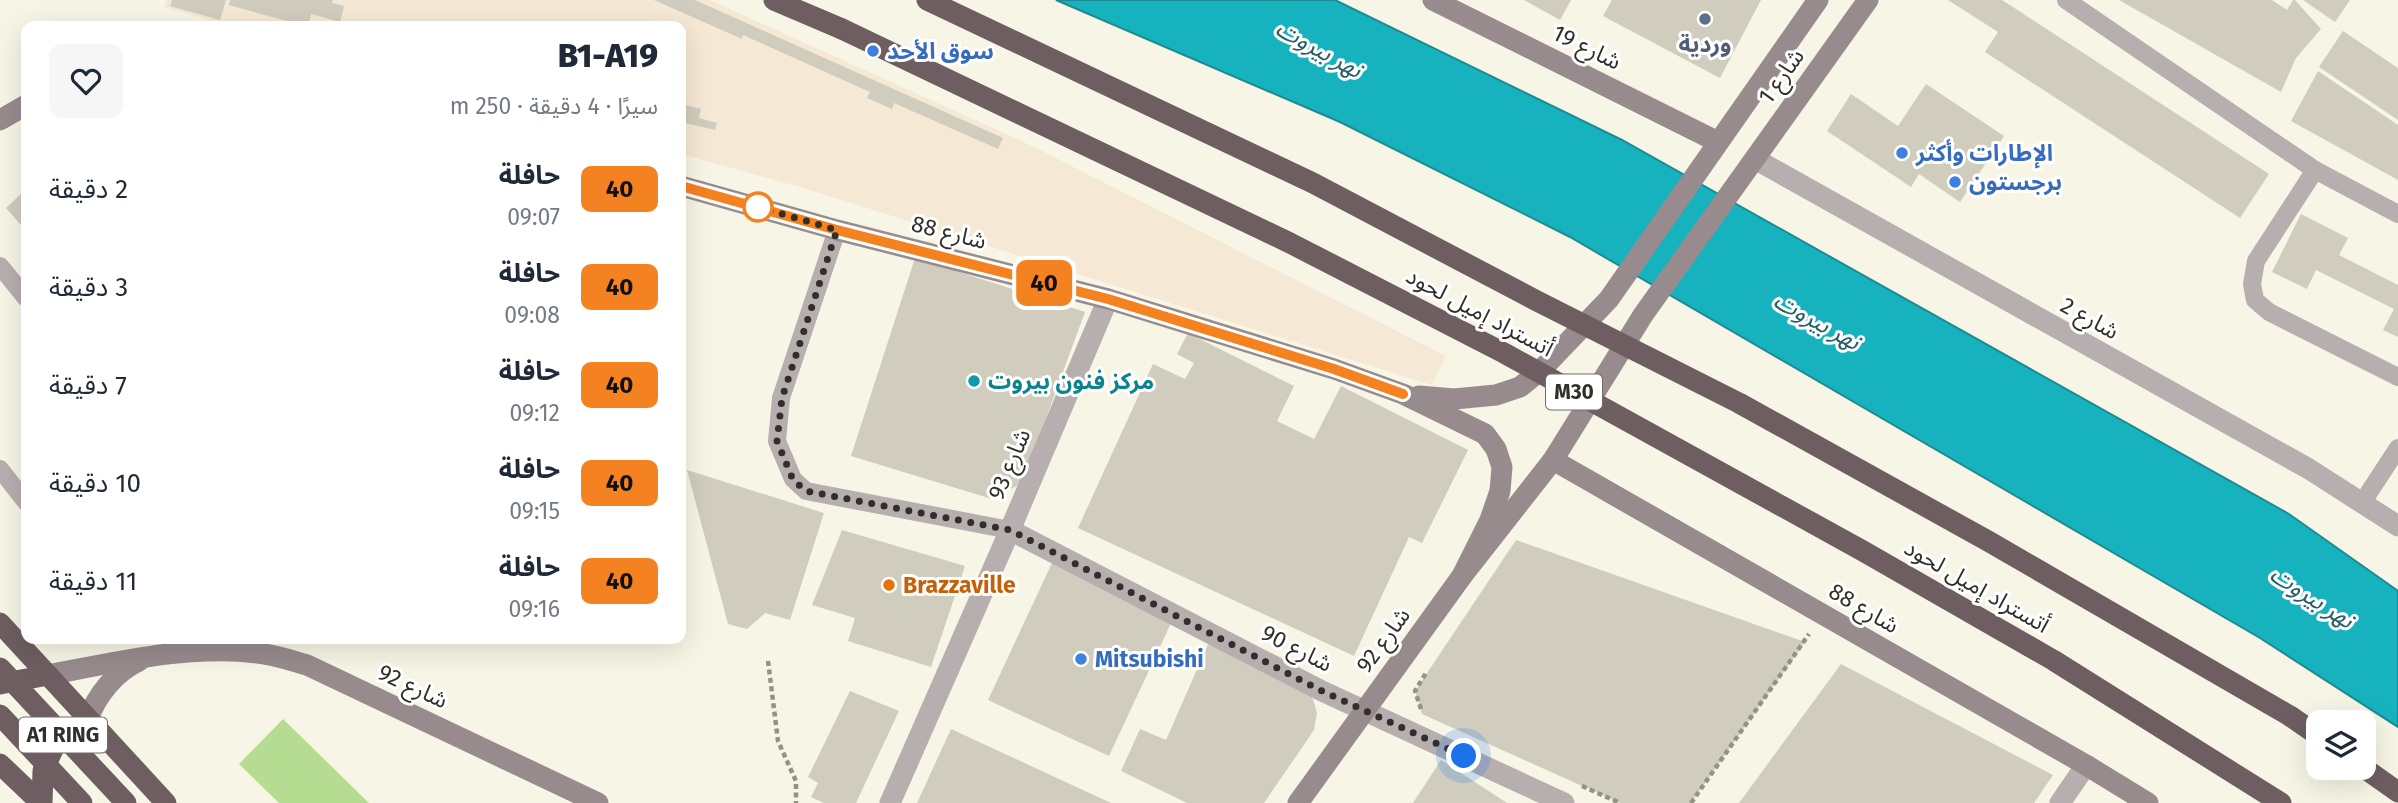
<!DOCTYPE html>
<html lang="ar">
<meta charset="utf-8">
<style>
body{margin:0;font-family:"Fira Sans","Noto Sans Arabic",sans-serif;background:#f6f6f7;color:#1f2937;direction:rtl;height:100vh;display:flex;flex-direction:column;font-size:26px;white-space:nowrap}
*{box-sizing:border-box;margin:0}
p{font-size:23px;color:#747a83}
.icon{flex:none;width:38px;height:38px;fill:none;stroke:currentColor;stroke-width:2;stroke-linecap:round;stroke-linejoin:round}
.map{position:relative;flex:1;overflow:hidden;direction:ltr}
.details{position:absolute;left:21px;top:21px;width:665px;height:623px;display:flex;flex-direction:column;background:#fff;border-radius:14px;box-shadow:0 7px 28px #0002;direction:rtl}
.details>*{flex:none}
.badge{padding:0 14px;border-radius:10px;font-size:24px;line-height:46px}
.buttons{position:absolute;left:2306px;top:710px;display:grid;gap:14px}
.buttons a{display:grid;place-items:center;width:70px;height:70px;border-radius:14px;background:#fff;box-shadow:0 7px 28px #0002;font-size:35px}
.you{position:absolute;width:35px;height:35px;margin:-18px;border:5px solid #fff;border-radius:50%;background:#1a73e8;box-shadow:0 0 0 10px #1a73e833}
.map>.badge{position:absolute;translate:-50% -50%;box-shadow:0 0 0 4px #fff}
.round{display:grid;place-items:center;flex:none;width:74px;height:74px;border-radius:14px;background:#f6f6f7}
.overview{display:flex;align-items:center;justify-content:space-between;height:119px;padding:0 28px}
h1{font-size:33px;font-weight:800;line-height:52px}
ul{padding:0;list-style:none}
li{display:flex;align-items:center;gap:21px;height:98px;padding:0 28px}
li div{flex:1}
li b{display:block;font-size:26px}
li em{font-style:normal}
li .badge{min-width:77px;font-weight:700;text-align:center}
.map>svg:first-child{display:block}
</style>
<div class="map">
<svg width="2398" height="803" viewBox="0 0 2398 803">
<rect width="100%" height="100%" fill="#f7f5e5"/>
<path fill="#f5e8d4" d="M 167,0 L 710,0 L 1030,145 L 1446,356 L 1432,385 L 800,187 L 681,154 L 681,26 L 231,26 L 164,7 Z"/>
<path fill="#b6dc92" d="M 283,719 L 369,803 L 279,803 L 239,764 Z"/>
<path fill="#16b3bf" stroke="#1e8b92" stroke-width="2" d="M 1056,0 L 1335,0 L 1622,140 L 2289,514 L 2398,591 L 2398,727 L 2260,638 L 1570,237 L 1340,122 Z"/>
<g fill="#d0cdbe">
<path d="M 172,0 L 226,0 L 220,20 L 170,6 Z"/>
<path d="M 230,0 L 333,0 L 332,3 L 344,6 L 340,22 L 311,14 L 308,26 L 305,26 L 229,5 Z"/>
<path d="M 654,0 L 695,0 L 1003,138 L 998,149 L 894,103 L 892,109 L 867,98 L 870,92 L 743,35 L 742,39 Z"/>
<path d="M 1524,0 L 1571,0 L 1560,20 Z"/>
<path d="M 1612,0 L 1761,0 L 1720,78 L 1603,16 Z"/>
<path d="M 1948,0 L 2002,0 L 2269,174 L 2240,218 L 1985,52 L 1998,32 Z"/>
<path d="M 2119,0 L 2272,0 L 2287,10 L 2293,0 L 2295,0 L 2321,29 L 2296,58 L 2281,92 Z"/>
<path d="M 2303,0 L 2350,0 L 2335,22 Z"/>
<path d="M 2343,31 L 2398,68 L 2398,120 L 2319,67 Z"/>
<path d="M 2318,71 L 2398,125 L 2398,180 L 2291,121 Z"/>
<path d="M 1926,84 L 2004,136 L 1960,202 L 1919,174 L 1911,187 L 1827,131 L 1851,94 L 1898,126 Z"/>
<path d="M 681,104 L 701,109 L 699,118 L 717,123 L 715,130 L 681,122 Z"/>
<path d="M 26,189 L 26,231 L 6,208 Z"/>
<path d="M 2301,214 L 2348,238 L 2339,255 L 2398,285 L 2398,337 L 2383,330 L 2394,309 L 2316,270 L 2307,289 L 2272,272 Z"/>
<path d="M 915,258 L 1085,312 L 1022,483 L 992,499 L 851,456 Z"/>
<path d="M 1188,333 L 1294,386 L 1277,421 L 1314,439 L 1341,386 L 1468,450 L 1422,543 L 1409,537 L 1354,656 L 1078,528 L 1153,364 L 1185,379 L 1194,363 L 1177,354 Z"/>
<path d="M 687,470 L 824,513 L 790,620 L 765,613 L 747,629 L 728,624 Z"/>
<path d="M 842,530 L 965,566 L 931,667 L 848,641 L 855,618 L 812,605 Z"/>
<path d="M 1516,540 L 1805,642 L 1691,803 L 1620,803 L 1422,714 L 1415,691 Z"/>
<path d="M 1052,563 L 1173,619 L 1109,756 L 988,700 Z"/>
<path d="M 1209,642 L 1303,686 L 1313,699 L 1317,713 L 1314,730 L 1264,803 L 1187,803 L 1121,771 L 1140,729 L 1166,740 Z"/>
<path d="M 1841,664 L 2053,775 L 2034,803 L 1739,803 Z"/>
<path d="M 850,691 L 899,711 L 856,803 L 824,803 L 811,797 L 818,783 L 808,777 Z"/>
<path d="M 951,729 L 1111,803 L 917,803 Z"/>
<path d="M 1441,760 L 1507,803 L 1413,803 Z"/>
</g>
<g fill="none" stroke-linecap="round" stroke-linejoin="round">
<g stroke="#939287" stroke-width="4.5" stroke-dasharray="5 3.5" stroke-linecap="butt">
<path d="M 768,661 L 778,741 L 796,781 L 796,803"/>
<path d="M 1421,709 L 1415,691 L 1426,673"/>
<path d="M 1582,786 L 1620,803"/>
<path d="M 1691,803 L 1809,634"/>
</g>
<g stroke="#b6aeaf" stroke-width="18">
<path d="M 2066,0 L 2315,170 L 2398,214"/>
<path d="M 2315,170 L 2256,261 L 2252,284 L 2255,300 L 2269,312 L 2398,377"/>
<path d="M 837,230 L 781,398 L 777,441 L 793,479 L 806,491 L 1010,530"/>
<path d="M 0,266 L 26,298"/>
<path d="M 0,469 L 26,502"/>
<path d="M 2362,503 L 2398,448"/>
</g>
<g stroke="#b6aeaf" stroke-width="21">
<path d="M 1755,159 L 2309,469 L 2398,526"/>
<path d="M 1010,530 L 1322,691 L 1564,803"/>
<path d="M 890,803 L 1010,530 L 1108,299"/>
<path d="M 2060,803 L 2086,765"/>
</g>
<g stroke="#978b8e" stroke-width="21">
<path d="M 1433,0 L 1718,142"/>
<path d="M 0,120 L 26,105"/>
<path d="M 681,186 L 837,230 L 1108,299 L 1334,369 L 1403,394 L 1485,434 L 1496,449 L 1502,467 L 1500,491 L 1490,520 L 1462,576"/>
<path d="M 1419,396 L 1454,399 L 1496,395 L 1520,387 L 1541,370 L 1609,299 L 1818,0"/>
<path d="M 1553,460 L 2086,765 L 2148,803"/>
<path d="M 48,675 C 116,662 195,643 264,654 C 279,656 293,661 307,665 L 598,803"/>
<path d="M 88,719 C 97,695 115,672 139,661"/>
<path d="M 1298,803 L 1462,576 L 1553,460 L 1643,315 L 1868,0"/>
</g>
<g stroke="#6e5e62" stroke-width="21">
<path d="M 774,0 L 842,29"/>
<path d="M 0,623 L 166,803"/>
<path d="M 0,684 L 48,675"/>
<path d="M 2290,716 L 2319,736"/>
<path d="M 0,764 L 41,803"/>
<path d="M 2364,768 L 2398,792"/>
<path d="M 42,803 L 43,771 L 56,743 L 84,732 L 104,736"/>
</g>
<g stroke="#6e5e62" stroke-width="21">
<path d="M 927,0 L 1313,183 L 1537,301 L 1739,403 L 1988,541 L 2290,716"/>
<path d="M 842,29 L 1290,243 L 1504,353 L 1863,551 L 2053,660 L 2281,803"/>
<path d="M 0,668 L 126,803"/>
<path d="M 0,715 L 82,803"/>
</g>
</g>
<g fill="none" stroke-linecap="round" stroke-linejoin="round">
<g stroke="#fff" stroke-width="16">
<path id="line" d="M 681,186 L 837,230 L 1108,299 L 1334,369 L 1403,394"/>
</g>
<use href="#line" stroke="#f58220" stroke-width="10"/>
<path stroke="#302f29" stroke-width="7" stroke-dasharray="0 12.6" d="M 758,207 L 837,230 L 782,398 L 777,441 L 793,480 L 806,491 L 1010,530 L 1322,691 L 1464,756"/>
</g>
<circle fill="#5c6f8a" stroke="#fff" stroke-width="2.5" cx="1705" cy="19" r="7"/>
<g fill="#3f7fe0" stroke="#fff" stroke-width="2.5">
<circle cx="873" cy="51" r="7"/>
<circle cx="1902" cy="153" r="7"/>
<circle cx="1955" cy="182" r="7"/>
<circle cx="1081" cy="659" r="7"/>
</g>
<circle fill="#fff" stroke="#f58220" stroke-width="3.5" cx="758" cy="207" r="14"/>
<circle fill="#0f9aa8" stroke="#fff" stroke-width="2.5" cx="974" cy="381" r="7"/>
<circle fill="#e8710a" stroke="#fff" stroke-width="2.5" cx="889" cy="585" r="7"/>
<g text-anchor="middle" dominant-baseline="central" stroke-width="6" stroke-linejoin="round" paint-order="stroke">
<g fill="#fff" stroke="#6e6d69" stroke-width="2">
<rect x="1546" y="374.5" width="56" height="35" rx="5"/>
<rect x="19" y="717.5" width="88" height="35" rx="5"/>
</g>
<g font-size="21" font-weight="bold" fill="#302f29">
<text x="1574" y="392">M30</text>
<text x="63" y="735">A1 RING</text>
</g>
<g font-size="23" font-weight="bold" fill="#4e5e75" stroke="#fff">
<text x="1705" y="44">وردية</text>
</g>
<g font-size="23" fill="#302f29" stroke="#fff">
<text transform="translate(1587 47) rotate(26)">شارع 19</text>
<text transform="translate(1781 76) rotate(-55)">شارع 1</text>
<text transform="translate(949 232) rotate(14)">شارع 88</text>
<text transform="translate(1480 312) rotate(28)">أتستراد إميل لحود</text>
<text transform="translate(2090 318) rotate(29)">شارع 2</text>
<text transform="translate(1009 464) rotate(-67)">شارع 93</text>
<text transform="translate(1977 586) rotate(30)">أتستراد إميل لحود</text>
<text transform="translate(1864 608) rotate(30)">شارع 88</text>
<text transform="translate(1383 640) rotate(-54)">شارع 92</text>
<text transform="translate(1297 648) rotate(27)">شارع 90</text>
<text transform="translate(413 686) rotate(25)">شارع 92</text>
</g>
<g font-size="23" font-weight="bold" fill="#366cbe" stroke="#fff" text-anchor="start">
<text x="887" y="51">سوق الأحد</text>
<text x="1916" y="153">الإطارات وأكثر</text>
<text x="1969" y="182">برجستون</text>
<text x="1095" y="659">Mitsubishi</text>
</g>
<g font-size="23" font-weight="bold" fill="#0d838f" stroke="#fff" text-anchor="start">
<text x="988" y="381">مركز فنون بيروت</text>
</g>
<g font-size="23" font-weight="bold" fill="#c56008" stroke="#fff" text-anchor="start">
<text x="903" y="585">Brazzaville</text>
</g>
<g font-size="24" font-style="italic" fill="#275f64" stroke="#fff">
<text transform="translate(1319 49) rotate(29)">نهر بيروت</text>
<text transform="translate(1817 321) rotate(29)">نهر بيروت</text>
<text transform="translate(2312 597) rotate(33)">نهر بيروت</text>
</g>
</g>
</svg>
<div class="buttons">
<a><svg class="icon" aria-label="layers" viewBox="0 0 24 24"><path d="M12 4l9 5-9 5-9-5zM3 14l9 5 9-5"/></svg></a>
</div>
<div class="you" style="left:1464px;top:756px"></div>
<b class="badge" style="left:1044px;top:283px;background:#f58220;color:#111">40</b>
<section class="details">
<div class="overview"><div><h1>B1-A19</h1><p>سيرًا · 4 دقيقة · 250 m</p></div><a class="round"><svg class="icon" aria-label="heart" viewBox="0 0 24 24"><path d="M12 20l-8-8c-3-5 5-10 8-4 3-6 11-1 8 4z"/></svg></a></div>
<ul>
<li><span class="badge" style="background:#f58220;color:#111">40</span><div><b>حافلة</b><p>09:07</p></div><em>2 دقيقة</em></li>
<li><span class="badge" style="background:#f58220;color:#111">40</span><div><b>حافلة</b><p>09:08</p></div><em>3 دقيقة</em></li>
<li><span class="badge" style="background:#f58220;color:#111">40</span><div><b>حافلة</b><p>09:12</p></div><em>7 دقيقة</em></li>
<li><span class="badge" style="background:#f58220;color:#111">40</span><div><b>حافلة</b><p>09:15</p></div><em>10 دقيقة</em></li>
<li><span class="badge" style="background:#f58220;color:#111">40</span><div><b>حافلة</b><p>09:16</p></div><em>11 دقيقة</em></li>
</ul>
</section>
</div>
